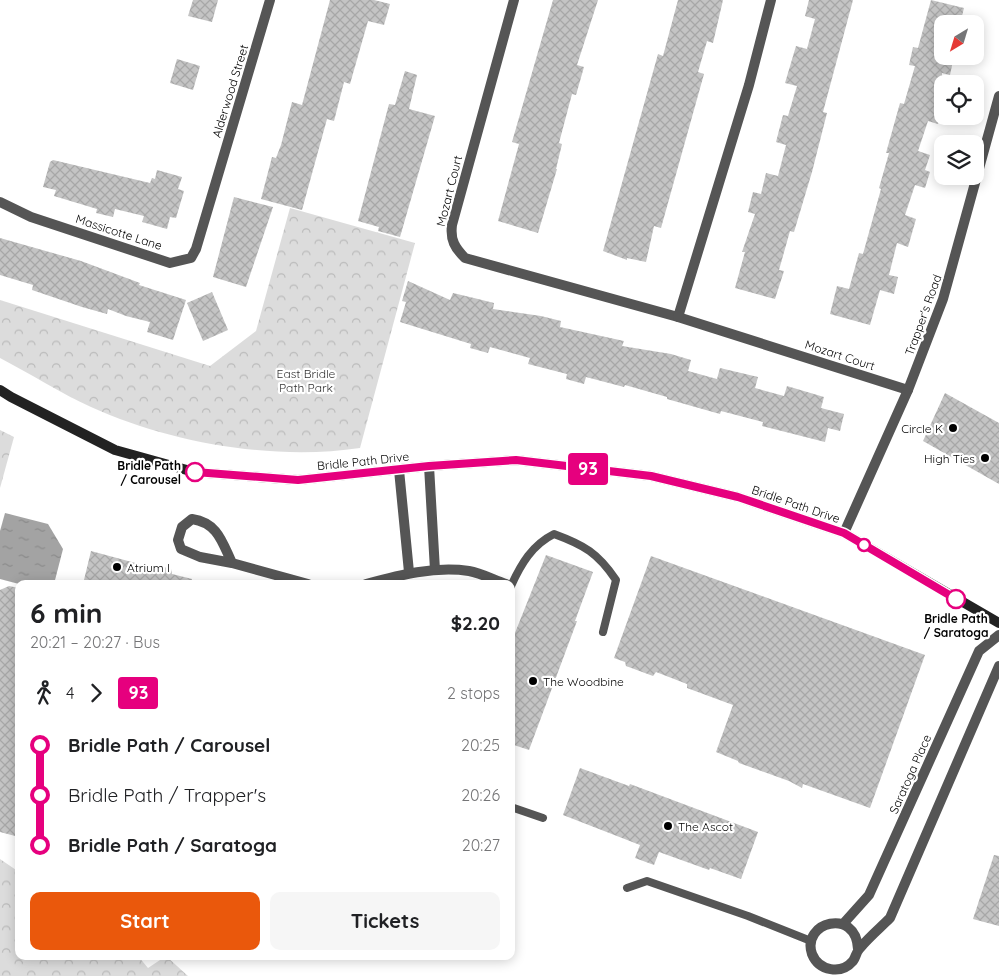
<!DOCTYPE html>
<meta charset="utf-8">
<style>
body{margin:0;font-family:Quicksand,sans-serif;background:#f6f6f6;color:#202124;height:100vh;display:flex;flex-direction:column;font-size:19px;white-space:nowrap}
*{box-sizing:border-box;margin:0}
p{font-size:16px;color:#757577}
.icon{flex:none;width:28px;height:28px;fill:none;stroke:currentColor;stroke-width:2;stroke-linecap:round;stroke-linejoin:round}
.map{position:relative;flex:1;overflow:hidden}
.drawer{position:absolute;left:15px;top:580px;width:500px;height:380px;display:flex;flex-direction:column;background:#fff;border-radius:10px;box-shadow:0 2px 12px #0003}
.drawer>*{flex:none}
.badge{padding:0 10px;border-radius:4px;font-size:18px;line-height:32px}
.needle{width:32px;rotate:218deg}
.controls{position:absolute;left:934px;top:15px;display:grid;gap:10px}
.controls a{display:grid;place-items:center;width:50px;height:50px;border-radius:10px;background:#fff;box-shadow:0 2px 12px #0003;font-size:25px}
.map>.badge{position:absolute;translate:-50% -50%;box-shadow:0 0 0 2px #fff}
.legs{display:flex;align-items:center;gap:8px;height:55px;padding:0 15px;font-size:16px}
.legs p{margin-inline-start:auto}
.headline{display:flex;align-items:center;justify-content:space-between;height:85px;padding:0 15px}
h1{font-size:28px;font-weight:700;line-height:38px}
.button{display:flex;gap:10px;margin-top:auto;padding:10px 15px}
.button a{flex:1;height:58px;border-radius:10px;background:#ea580c;color:#fff;font-size:20px;font-weight:700;line-height:58px;text-align:center}
.button a+a{background:#f6f6f6;color:#202124}
ul{padding:0 15px;list-style:none}
li{display:flex;align-items:center;gap:18px;height:50px;font-size:19px}
li i{display:grid;place-items:center;width:8px;height:100%;margin:0 6px;background:currentColor}
li i::after{content:'';width:12px;height:12px;margin:-6px;border:4px solid;border-radius:50%;background:#fff}
li p{margin-inline-start:auto}
li:first-child i{background:linear-gradient(#0000 50%,currentColor 0)}
li:last-child i{background:linear-gradient(currentColor 50%,#0000 0)}
.map>svg:first-child{display:block}
</style>
<div class="map">
<svg width="999" height="976" viewBox="0 0 999 976">
<defs>
<pattern id="forest-crowns" width="20" height="18" patternUnits="userSpaceOnUse" patternTransform="scale(1.25)"><rect width="20" height="18" fill="#dcdcdc"/><path d="M2 6a3 3 0 1 1 6 0M12 15a3 3 0 1 1 6 0" fill="none" stroke="#bbb"/></pattern>
<pattern id="water-ripples" width="26" height="14" patternUnits="userSpaceOnUse" patternTransform="scale(1.25)"><rect width="26" height="14" fill="#a3a3a3"/><path d="M2 4q2-2 4 0t4 0M15 11q2-2 4 0t4 0" fill="none" stroke="#8b8b8b"/></pattern>
<pattern id="building-cross-hatch" width="8" height="8" patternUnits="userSpaceOnUse" patternTransform="scale(1.25)"><rect width="8" height="8" fill="#c4c4c4"/><path d="M0 0l8 8M0 8l8-8" fill="none" stroke="#a7a7a7"/></pattern>
</defs>
<rect width="100%" height="100%" fill="#fff"/>
<g fill="url(#forest-crowns)">
<path d="M 290,208 L 415,243 L 360,448 C 274,461 170,443 91,407 C 60,393 31,374 0,358 L 0,300 L 210,366 L 256,331 Z"/>
<path d="M 0,430 L 14,437 L 0,488 Z"/>
<path d="M 0,859 L 19,872 L 19,956 L 138,956 L 148,968 L 166,956 L 188,976 L 0,976 Z"/>
</g>
<path fill="url(#water-ripples)" d="M 5,513 L 48,524 L 63,549 L 54,584 L 19,584 L 0,579 L 0,531 Z"/>
<g fill="url(#building-cross-hatch)">
<path d="M 193,0 L 218,0 L 212,22 L 188,16 Z"/>
<path d="M 330,0 L 374,0 L 390,4 L 384,25 L 368,21 L 350,84 L 344,82 L 334,121 L 327,119 L 302,210 L 261,199 L 272,157 L 276,158 L 281,145 L 292,102 L 302,105 Z"/>
<path d="M 553,0 L 598,0 L 577,65 L 584,67 L 576,95 L 572,94 L 559,143 L 562,144 L 556,169 L 557,169 L 538,233 L 498,221 L 519,144 L 512,142 Z"/>
<path d="M 678,0 L 723,0 L 713,43 L 707,41 L 698,72 L 704,74 L 661,228 L 654,226 L 646,262 L 627,258 L 627,260 L 603,251 L 658,54 L 663,56 Z"/>
<path d="M 809,0 L 853,0 L 823,112 L 827,113 L 812,172 L 794,232 L 790,231 L 779,270 L 784,271 L 775,299 L 735,288 L 745,252 L 742,252 L 755,214 L 748,212 L 753,192 L 761,194 L 766,173 L 778,176 L 786,145 L 776,142 L 783,115 L 788,116 L 797,86 L 785,83 L 796,46 L 807,49 L 815,19 L 805,16 Z"/>
<path d="M 931,0 L 964,8 L 960,24 L 942,24 L 942,56 L 954,56 L 950,75 L 942,73 L 942,107 L 938,124 L 928,121 L 918,151 L 930,155 L 925,170 L 930,172 L 925,188 L 915,185 L 905,215 L 916,219 L 908,247 L 897,243 L 889,275 L 898,277 L 894,294 L 880,290 L 870,325 L 830,314 L 837,286 L 849,289 L 859,253 L 863,254 L 881,189 L 879,188 L 889,153 L 886,153 L 900,103 L 904,104 L 915,66 L 909,65 L 913,47 L 918,48 Z"/>
<path d="M 177,59 L 200,66 L 193,90 L 170,83 Z"/>
<path d="M 405,71 L 417,75 L 409,109 L 435,116 L 400,237 L 378,231 L 379,227 L 358,221 L 389,104 L 395,105 Z"/>
<path d="M 53,160 L 150,183 L 152,178 L 155,179 L 157,170 L 182,177 L 178,189 L 184,191 L 176,218 L 170,217 L 167,229 L 142,222 L 144,216 L 115,209 L 113,217 L 96,213 L 97,209 L 54,196 L 56,190 L 43,187 L 50,162 Z"/>
<path d="M 234,197 L 273,207 L 246,287 L 213,277 Z"/>
<path d="M 0,238 L 81,261 L 140,283 L 139,285 L 186,300 L 173,340 L 147,332 L 150,322 L 126,316 L 108,309 L 107,314 L 82,307 L 32,290 L 33,285 L 0,275 Z"/>
<path d="M 408,281 L 450,300 L 453,293 L 474,298 L 494,303 L 493,309 L 541,316 L 561,321 L 560,327 L 624,341 L 622,346 L 671,354 L 691,360 L 688,371 L 717,379 L 720,368 L 758,377 L 755,388 L 784,396 L 787,386 L 824,397 L 821,408 L 844,414 L 840,431 L 828,428 L 825,442 L 762,426 L 763,422 L 721,411 L 720,414 L 667,399 L 667,397 L 625,385 L 624,387 L 586,377 L 584,384 L 566,379 L 567,374 L 528,364 L 530,358 L 490,347 L 488,353 L 470,348 L 471,344 L 400,322 L 406,302 L 402,301 Z"/>
<path d="M 212,292 L 228,330 L 203,341 L 187,303 Z"/>
<path d="M 945,393 L 999,423 L 999,484 L 923,441 Z"/>
<path d="M 91,551 L 154,568 L 156,565 L 171,569 L 172,574 L 192,579 L 192,584 L 83,584 Z"/>
<path d="M 546,555 L 593,572 L 575,621 L 577,621 L 529,750 L 511,744 L 511,643 Z"/>
<path d="M 651,556 L 925,655 L 870,808 L 803,784 L 802,788 L 789,781 L 739,763 L 738,761 L 716,752 L 733,705 L 687,688 L 687,684 L 656,672 L 653,676 L 626,666 L 625,662 L 614,658 Z"/>
<path d="M 9,586 L 19,588 L 19,837 L 0,832 L 0,590 Z"/>
<path d="M 580,768 L 629,786 L 630,784 L 758,832 L 741,879 L 710,868 L 709,870 L 659,852 L 654,865 L 635,858 L 640,845 L 563,815 Z"/>
<path d="M 994,855 L 999,856 L 999,926 L 973,919 Z"/>
</g>
<g fill="none" stroke-linecap="round" stroke-linejoin="round">
<g stroke="#555" stroke-width="8">
<path d="M 511,586 C 521,564 532,545 554,534 C 584,545 598,553 616,580 L 603,632"/>
<path d="M 511,807 L 543,818"/>
<path d="M 627,888 L 647,881 L 748,916 L 811,941"/>
</g>
<g stroke="#555" stroke-width="10">
<path d="M 514,0 L 452,225 C 450,240 455,248 465,258 L 678,317 L 908,390"/>
<path d="M 0,202 L 31,217 L 170,263 L 191,258 L 196,249 L 270,0"/>
<path d="M 678,317 L 749,85 L 771,0"/>
<path d="M 429,466 L 435,570"/>
<path d="M 399,470 L 409,572"/>
<path d="M 844,533 L 908,390 L 943,299 L 999,96"/>
<path d="M 232,563 C 222,542 218,523 192,519 L 182,527 L 178,540 L 181,549 L 200,557 L 232,563 L 308,584"/>
<path d="M 366,584 C 400,575 434,566 469,571 C 481,573 494,580 506,584"/>
<path d="M 843,924 L 869,895 L 979,651 L 999,635"/>
<path d="M 858,949 C 856,907 801,922 812,954 C 819,971 841,975 853,961 C 856,957 856,952 860,948 C 869,937 880,928 890,918 L 999,666"/>
</g>
<path stroke="#222" stroke-width="10" d="M 0,390 L 11,397 L 115,450 L 194,472 L 298,480 L 429,466 L 516,460 L 651,476 L 738,497 L 844,533 L 999,623"/>
</g>
<g fill="none" stroke-linecap="round" stroke-linejoin="round">
<g stroke="#fff" stroke-width="11">
<path id="line-1" d="M 195,472 L 298,480 L 429,466 L 516,460 L 651,476 L 738,497 L 844,533 L 956,599"/>
</g>
<use href="#line-1" stroke="#e6007e" stroke-width="8"/>
</g>
<g fill="#000" stroke="#fff" stroke-width="2">
<circle cx="953" cy="428" r="5"/>
<circle cx="985" cy="458" r="5"/>
<circle cx="117" cy="567" r="5"/>
<circle cx="533" cy="681" r="5"/>
<circle cx="668" cy="826" r="5"/>
</g>
<g fill="#fff" stroke="#e6007e" stroke-width="2.5">
<circle cx="195" cy="472" r="9"/>
<circle cx="864" cy="545" r="6"/>
<circle cx="956" cy="599" r="9"/>
</g>
<g text-anchor="middle" dominant-baseline="central" stroke-width="4.5" stroke-linejoin="round" paint-order="stroke">
<g font-size="12" fill="#000" stroke="#fff">
<text transform="translate(230 91) rotate(-73)">Alderwood Street</text>
<text transform="translate(449 191) rotate(-76)">Mozart Court</text>
<text transform="translate(119 232) rotate(18)">Massicotte Lane</text>
<text transform="translate(923 315) rotate(-70)">Trapper's Road</text>
<text transform="translate(840 355) rotate(18)">Mozart Court</text>
<text transform="translate(363 461) rotate(-6)">Bridle Path Drive</text>
<text transform="translate(796 504) rotate(19)">Bridle Path Drive</text>
<text transform="translate(910 774) rotate(-66)">Saratoga Place</text>
</g>
<g font-size="12" fill="#333" stroke="#fff">
<text x="306" y="373">East Bridle<tspan x="306" dy="14">Path Park</tspan></text>
</g>
<g font-size="12" fill="#000" stroke="#fff" text-anchor="start">
<text x="943" y="428" text-anchor="end">Circle K</text>
<text x="975" y="458" text-anchor="end">High Ties</text>
<text x="127" y="567">Atrium I</text>
<text x="543" y="681">The Woodbine</text>
<text x="678" y="826">The Ascot</text>
</g>
<g font-size="12" font-weight="bold" fill="#000" stroke="#fff" text-anchor="end">
<text x="181" y="465">Bridle Path<tspan x="181" dy="14">/ Carousel</tspan></text>
<text x="956" y="618" text-anchor="middle">Bridle Path<tspan x="956" dy="14">/ Saratoga</tspan></text>
</g>
</g>
</svg>
<div class="controls">
<a><svg class="needle" viewBox="-14 -14 28 28"><path d="M0-13l5 13h-10z" fill="#e53935"/><path d="M0 13l5-13h-10z" fill="#757577"/></svg></a>
<a><svg class="icon" aria-label="locate" viewBox="0 0 24 24"><circle cx="12" cy="12" r="6"/><path d="M12 2v4M12 18v4M2 12h4M18 12h4"/></svg></a>
<a><svg class="icon" aria-label="layers" viewBox="0 0 24 24"><path d="M12 4l9 5-9 5-9-5zM3 14l9 5 9-5"/></svg></a>
</div>
<b class="badge" style="left:588px;top:469px;background:#e6007e;color:#fff">93</b>
<section class="drawer">
<div class="headline"><div><h1>6 min</h1><p>20:21 – 20:27 · Bus</p></div><b>$2.20</b></div>
<div class="legs"><svg class="icon" aria-label="walk" viewBox="0 0 24 24"><circle cx="13" cy="4" r="2"/><path d="M13 8l-2 6 4 7M11 14l-3 7M7 12l3-4h3l4 4"/></svg>4<svg class="icon" aria-label="forward" viewBox="0 0 24 24"><path d="M9 5l7 7-7 7"/></svg><b class="badge" style="background:#e6007e;color:#fff">93</b><p>2 stops</p></div>
<ul>
<li><i style="color:#e6007e"></i><b>Bridle Path / Carousel</b><p>20:25</p></li>
<li><i style="color:#e6007e"></i><span>Bridle Path / Trapper's</span><p>20:26</p></li>
<li><i style="color:#e6007e"></i><b>Bridle Path / Saratoga</b><p>20:27</p></li>
</ul>
<div class="button"><a>Start</a><a>Tickets</a></div>
</section>
</div>
